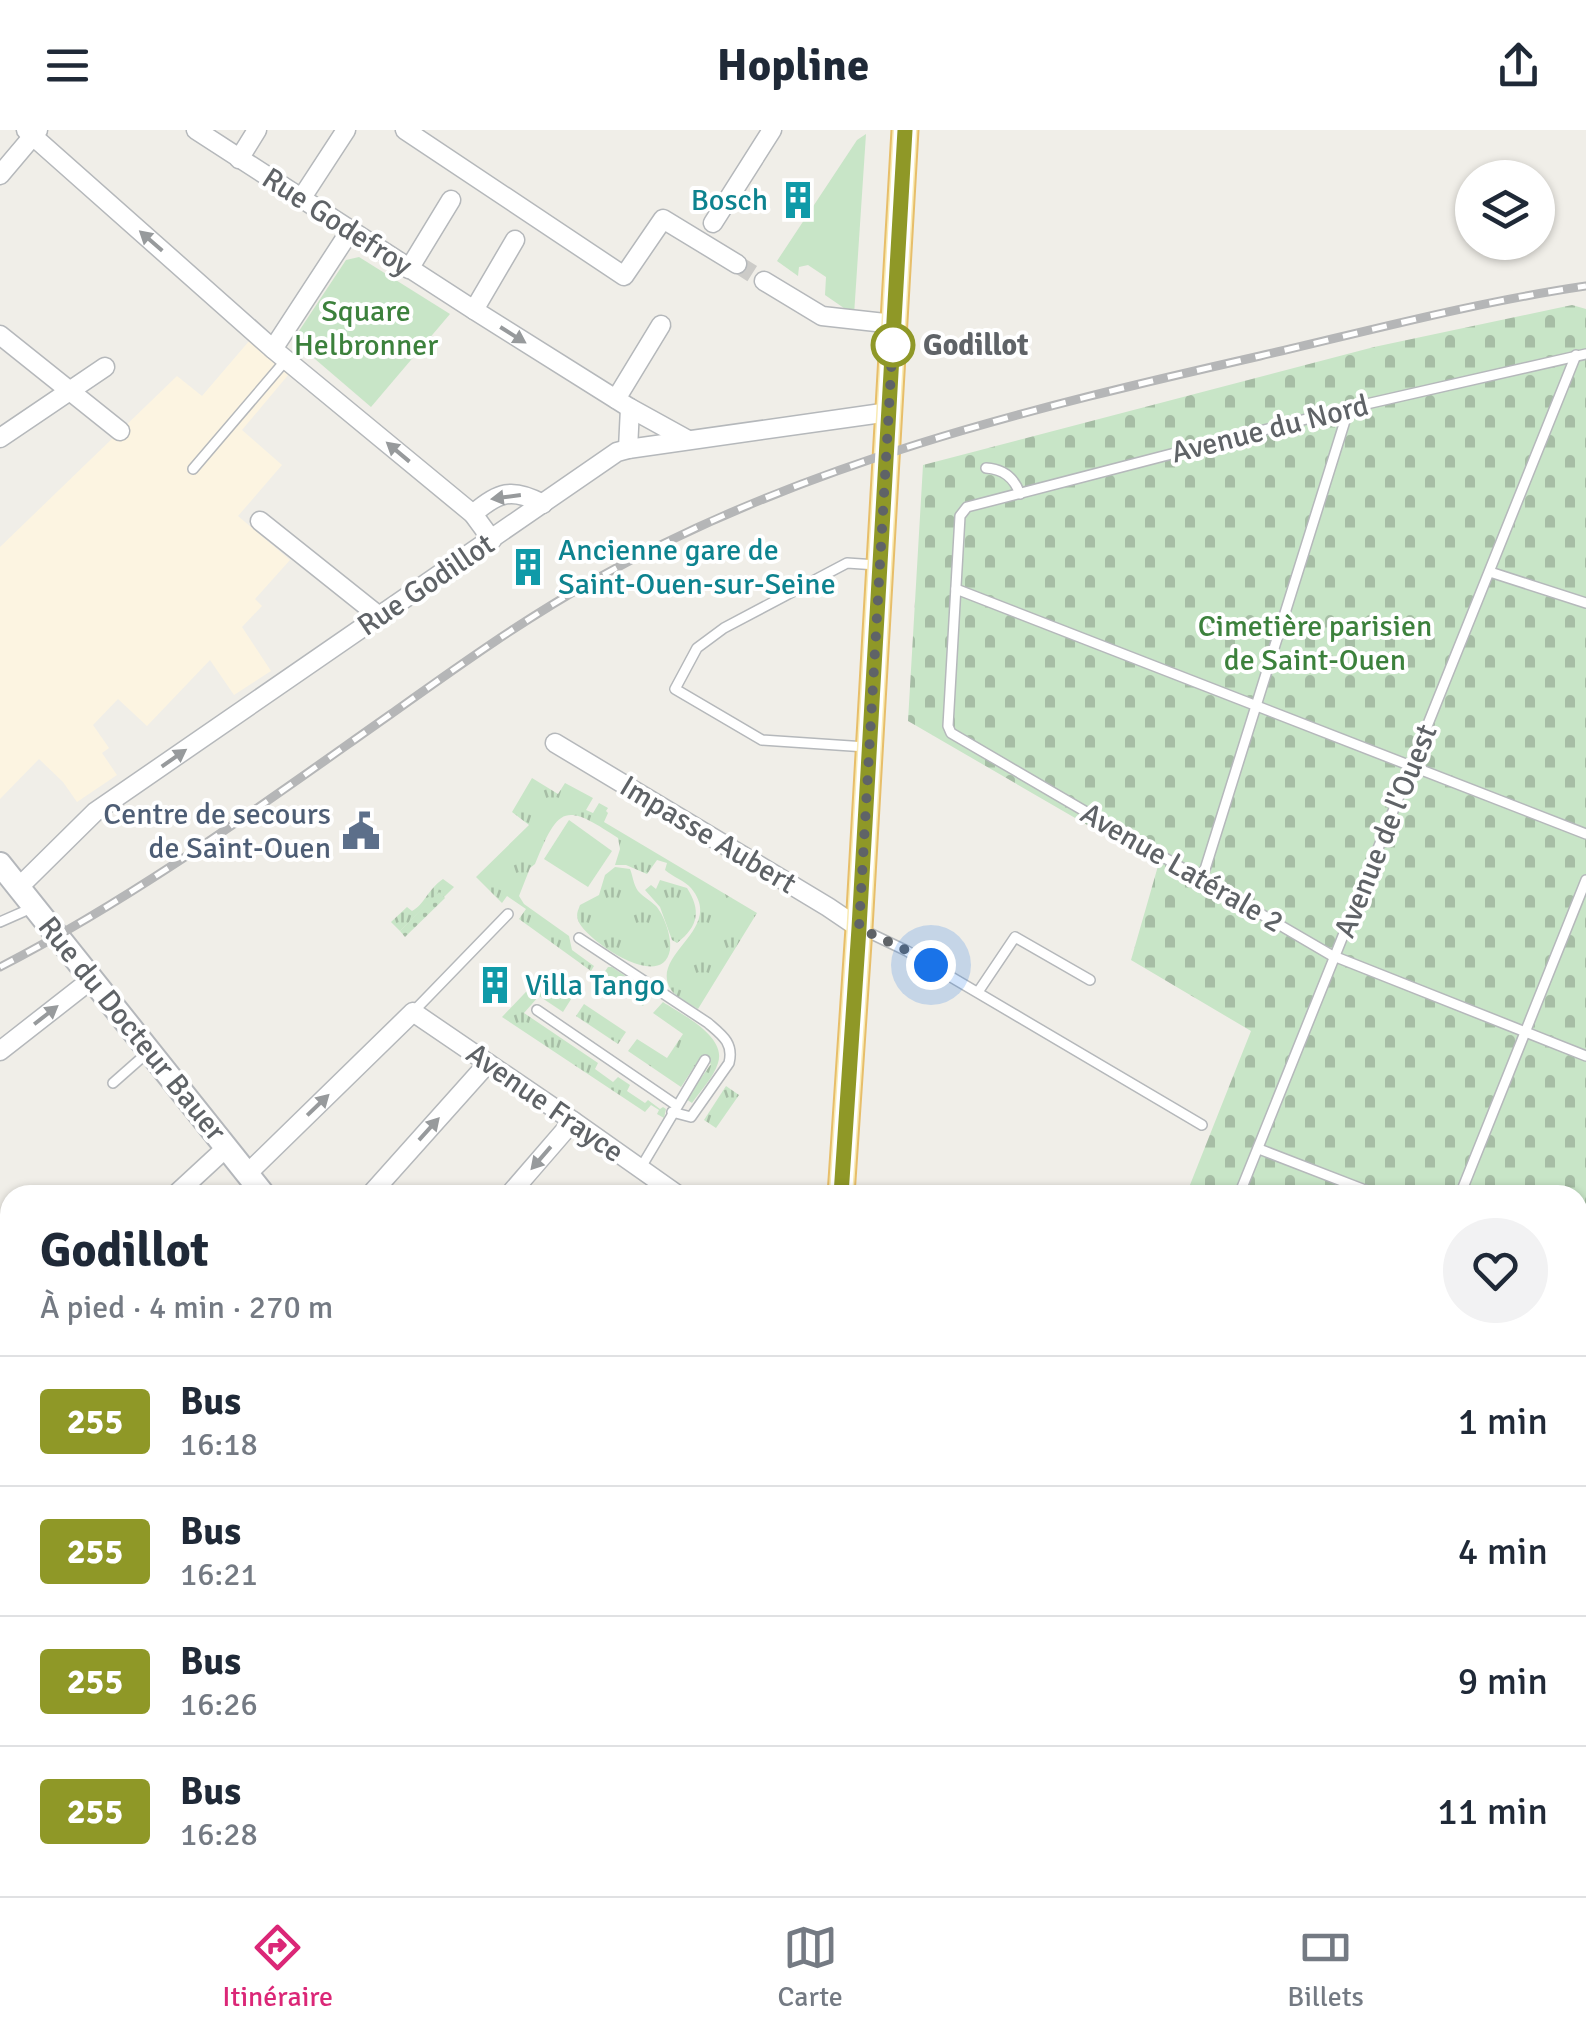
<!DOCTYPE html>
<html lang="fr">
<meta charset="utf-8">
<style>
body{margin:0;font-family:Signika,sans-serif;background:#f2f2f3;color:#1f2937;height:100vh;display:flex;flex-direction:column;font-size:38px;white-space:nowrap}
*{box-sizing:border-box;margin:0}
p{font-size:32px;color:#747a83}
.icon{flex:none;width:55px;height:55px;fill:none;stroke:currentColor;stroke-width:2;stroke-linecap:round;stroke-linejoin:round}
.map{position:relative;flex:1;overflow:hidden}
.drawer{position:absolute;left:0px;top:1055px;width:1588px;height:712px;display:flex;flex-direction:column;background:#fff;border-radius:30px 30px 0 0;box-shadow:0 2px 8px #0004}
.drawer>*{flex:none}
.badge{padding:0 20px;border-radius:8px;font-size:35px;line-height:65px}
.controls{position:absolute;left:1455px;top:30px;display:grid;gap:20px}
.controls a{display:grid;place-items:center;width:100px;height:100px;border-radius:50%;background:#fff;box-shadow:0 2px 8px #0004;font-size:50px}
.you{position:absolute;width:50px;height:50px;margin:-25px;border:8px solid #fff;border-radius:50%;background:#1a73e8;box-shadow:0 0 0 15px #1a73e833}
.map>.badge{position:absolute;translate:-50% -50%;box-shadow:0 0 0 5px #fff}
.round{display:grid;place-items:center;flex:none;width:105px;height:105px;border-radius:52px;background:#f2f2f3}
.head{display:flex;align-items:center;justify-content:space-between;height:170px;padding:0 40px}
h1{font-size:48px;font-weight:800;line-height:75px}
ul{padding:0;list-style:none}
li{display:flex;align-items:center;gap:30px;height:130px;padding:0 40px;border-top:2px solid #e0e1e3}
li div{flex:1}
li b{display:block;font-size:38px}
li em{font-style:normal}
li .badge{min-width:110px;font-weight:700;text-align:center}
header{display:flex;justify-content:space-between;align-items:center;height:130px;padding:0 40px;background:#fff;font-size:45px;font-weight:800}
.tabs{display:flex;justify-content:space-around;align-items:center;height:140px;border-top:2px solid #e0e1e3;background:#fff;font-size:28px;color:#747a83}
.tabs a{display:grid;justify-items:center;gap:5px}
.tabs .current{color:#db2777}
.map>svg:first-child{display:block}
</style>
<header><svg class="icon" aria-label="menu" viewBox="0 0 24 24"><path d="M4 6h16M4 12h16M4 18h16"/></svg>Hopline<svg class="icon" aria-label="share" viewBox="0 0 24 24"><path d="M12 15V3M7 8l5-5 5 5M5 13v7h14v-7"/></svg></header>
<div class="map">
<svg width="1586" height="1766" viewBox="0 0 1586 1766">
<defs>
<pattern id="grass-tufts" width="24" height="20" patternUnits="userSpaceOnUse" patternTransform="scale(2.5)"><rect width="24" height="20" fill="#c8e5c7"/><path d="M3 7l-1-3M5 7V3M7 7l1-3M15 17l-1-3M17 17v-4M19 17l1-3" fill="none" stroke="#a6bda5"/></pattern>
<pattern id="cemetery-stones" width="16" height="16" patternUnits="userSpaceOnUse" patternTransform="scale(2.5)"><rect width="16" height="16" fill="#c8e5c7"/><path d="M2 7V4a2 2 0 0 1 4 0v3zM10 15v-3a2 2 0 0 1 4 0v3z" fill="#a6bda5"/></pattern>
<pattern id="garden-dots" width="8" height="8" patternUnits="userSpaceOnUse" patternTransform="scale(2.5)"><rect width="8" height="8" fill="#c8e5c7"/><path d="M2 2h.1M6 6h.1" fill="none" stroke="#a6bda5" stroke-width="1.8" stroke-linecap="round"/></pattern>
</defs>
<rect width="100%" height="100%" fill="#f0eee8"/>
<path fill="#fcf4e1" d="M 250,210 L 289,244 L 242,300 L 282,335 L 238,386 L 290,430 L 255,469 L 262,476 L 242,497 L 271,541 L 234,565 L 210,530 L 147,596 L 118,569 L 93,595 L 109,618 L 102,623 L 117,645 L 77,672 L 63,652 L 39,629 L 0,669 L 0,417 L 177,246 L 202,266 Z"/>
<path fill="#e0ddd6" d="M 1025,1758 L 1214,1758 L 1206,1766 L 1023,1766 Z"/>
<g fill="url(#grass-tufts)">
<path d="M 532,648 L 558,664 L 565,653 L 593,668 L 586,680 L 593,683 L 599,673 L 608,678 L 606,681 L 608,683 L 604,692 L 757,783 L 698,879 C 690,874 676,867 671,860 C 648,824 726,800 691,758 C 685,751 673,747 665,740 L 667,733 L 657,730 L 647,744 L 626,735 L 615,735 L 620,719 L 618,708 C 565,673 559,675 535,734 L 530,738 L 519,766 L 524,774 L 569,806 L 572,820 L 594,836 L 591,841 L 519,789 L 526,779 L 507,766 L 502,773 L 476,747 L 529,695 L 512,682 Z"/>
<path d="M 615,737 L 630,739 C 633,746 633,754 638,761 C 643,767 650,770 656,776 C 664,785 672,807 670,820 C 662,864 583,808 578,790 C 576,783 578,781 580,775 L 599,765 L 605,745 Z"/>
<path d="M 443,749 L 454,757 L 444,767 L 439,763 L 400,801 L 391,792 L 407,777 L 412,781 C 424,775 428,759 443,749 Z"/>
<path d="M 660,750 L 687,758 C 701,780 699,796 677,813 L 672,810 L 660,777 L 645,760 L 651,755 L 656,759 Z"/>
<path d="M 608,837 L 612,837 L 649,862 L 650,867 L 643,876 L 601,847 Z"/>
<path d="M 542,845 L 573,866 L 563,882 L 539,866 L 524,883 L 598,933 L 595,939 L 613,952 L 618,947 L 630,955 L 627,961 L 645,973 L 648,970 L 660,979 L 663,977 L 666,979 L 664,988 L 657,984 L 659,980 L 651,975 L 645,982 L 502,887 Z"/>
<path d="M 663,872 C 681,884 727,906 718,933 C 714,947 700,961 692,973 L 686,969 L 711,934 L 700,928 L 681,957 L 628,921 L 637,909 L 667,928 L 683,904 L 653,883 Z"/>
<path d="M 584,874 L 626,902 L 618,914 L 576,886 Z"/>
<path d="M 726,956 L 739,965 L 716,998 L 704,990 Z"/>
</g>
<path fill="url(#cemetery-stones)" d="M 1572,175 L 1586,179 L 1586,1590 L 1578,1585 L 1578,1065 L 1186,1065 L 1251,901 L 1131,830 L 1158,736 L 908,591 L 923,335 L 1374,217 Z"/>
<g fill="#c8e5c7">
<path d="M 866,4 L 854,185 L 825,165 L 826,147 L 808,135 L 799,137 L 798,146 L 777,131 L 857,10 Z"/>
<path d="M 359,127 L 450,184 L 371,277 L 301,217 L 299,201 L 346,130 Z"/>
<path d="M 569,690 L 612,721 L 588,757 L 544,729 Z"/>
<path d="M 10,1467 L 10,1573 L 0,1562 L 0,1476 Z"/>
<path d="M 0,1644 L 10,1655 L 10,1749 L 0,1760 Z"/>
<path d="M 212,1758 L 452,1758 L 443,1766 L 203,1766 Z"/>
</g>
<path fill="url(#garden-dots)" d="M 439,762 L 445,768 L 405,807 L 400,801 Z"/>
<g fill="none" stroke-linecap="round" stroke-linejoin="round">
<path stroke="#cccbc8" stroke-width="18" stroke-dasharray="18 9" stroke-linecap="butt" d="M 737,134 L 764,151"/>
<g stroke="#b5b8bb" stroke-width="12">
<g id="service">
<path d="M 1586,224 L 1349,278 L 967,377 L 960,386 L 948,596 L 951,603 L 1331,825 L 1586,926"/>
<path d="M 986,338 C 1003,339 1014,347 1020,364"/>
<path d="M 193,339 L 286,230"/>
<path d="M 1490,442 L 1586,473"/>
<path d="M 956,459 L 1586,704"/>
<path d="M 866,617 L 762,610 L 675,559 L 697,518 L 724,498 L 847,433 L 877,435"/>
<path d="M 1202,749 L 1349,278"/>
<path d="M 0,792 L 34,777"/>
<path d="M 861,799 L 907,821 L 1202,995"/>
<path d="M 579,808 L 708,893 C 722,905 734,913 729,933 L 691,987 L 672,982"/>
<path d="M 978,862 L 1015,807 L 1090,850"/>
<path d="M 537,880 L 676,975"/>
<path d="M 413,882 L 508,784"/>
<path d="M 113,953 L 147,923"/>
<path d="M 1259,1019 L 1378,1065"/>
<path d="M 640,1039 L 705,930"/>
<path d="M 1239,1065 L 1576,225"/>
<path d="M 1460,1065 L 1586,750"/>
<path d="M 1578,1145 L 1586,1148"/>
<path d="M 1578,1317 L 1586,1296"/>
<path d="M 1578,1329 L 1586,1335"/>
<path d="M 1578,1397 L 1586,1391"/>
<path d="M 1578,1526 L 1586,1531"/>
<path d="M 621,1758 L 628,1766"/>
<path d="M 108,1766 L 117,1758"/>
</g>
</g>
<g stroke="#b5b8bb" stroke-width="21">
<g id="minor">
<path d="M 26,0 L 273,219 L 473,384 L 492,410"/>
<path d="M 196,0 L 474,180 L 630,278 L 688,310"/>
<path d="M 405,0 L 624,146 L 663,89 L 737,134"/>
<path d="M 239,29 L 257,0"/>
<path d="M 0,45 L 38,0"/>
<path d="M 301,69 L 346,0"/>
<path d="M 713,93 L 772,0"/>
<path d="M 409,139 L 451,70"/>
<path d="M 764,151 L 822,186 L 894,194"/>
<path d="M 474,180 L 515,110"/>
<path d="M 0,205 L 120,301"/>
<path d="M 273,219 L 350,101"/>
<path d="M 616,269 L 661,195"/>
<path d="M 0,308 L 105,237"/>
<path d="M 628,319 L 630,278"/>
<path d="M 473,384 C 498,362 512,357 543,374"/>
<path d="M 260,391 L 379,486"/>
<path d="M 555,613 L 828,777 L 859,798"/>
<path d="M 19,757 L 95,682 L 617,322 L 628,319 L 889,282"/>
<path d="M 0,921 L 92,849"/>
<path d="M 248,1043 L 413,882 L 573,991 L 678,1065"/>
<path d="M 175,1065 L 227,1017"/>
<path d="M 370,1065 L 488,933"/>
<path d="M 509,1065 L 573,991"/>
<path d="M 0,1227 L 10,1218"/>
<path d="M 0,1566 L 2,1564"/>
<path d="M 1578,1718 L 1586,1729"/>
<path d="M 557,1758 L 564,1766"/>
<path d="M 820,1758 L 827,1766"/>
<path d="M 1009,1758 L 1009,1766"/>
<path d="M 1420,1758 L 1433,1766"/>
<path d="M 1214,1766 L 1219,1758"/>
<path d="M 1286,1766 L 1291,1758"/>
<path d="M 1579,1766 L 1586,1754"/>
</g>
</g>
<g stroke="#b4b7bb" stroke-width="26">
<path id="secondary" d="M 0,734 L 264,1065"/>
</g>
<g stroke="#e7be6a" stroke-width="29">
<g id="primary">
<path d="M 841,1065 L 859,798 L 905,0"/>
<path d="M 807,1766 L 808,1758"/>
</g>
</g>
<use href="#service" stroke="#fff" stroke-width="9"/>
<use href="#minor" stroke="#fff" stroke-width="18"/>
<use href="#secondary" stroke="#fff" stroke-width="22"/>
<use href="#primary" stroke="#f9ebb4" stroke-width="25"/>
<g stroke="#b5b6b7" stroke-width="9">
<path id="rail" d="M 0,837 C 139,765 263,674 391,584 C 457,537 524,489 596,449 C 802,333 1031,278 1260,226 C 1368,201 1476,172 1586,156"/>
</g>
<use href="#rail" stroke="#fff" stroke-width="5" stroke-dasharray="15" stroke-linecap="butt"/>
</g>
<defs><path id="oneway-solid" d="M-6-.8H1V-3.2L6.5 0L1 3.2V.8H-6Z" transform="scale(2.5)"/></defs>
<g fill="#979a9c">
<use href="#oneway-solid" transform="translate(151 111) rotate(-139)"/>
<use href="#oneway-solid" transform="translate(513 205) rotate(32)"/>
<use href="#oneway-solid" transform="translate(398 322) rotate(-140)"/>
<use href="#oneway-solid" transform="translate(506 367) rotate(172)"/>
<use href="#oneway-solid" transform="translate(174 628) rotate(-35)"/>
<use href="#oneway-solid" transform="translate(46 885) rotate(-38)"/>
<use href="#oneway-solid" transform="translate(318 975) rotate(-44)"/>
<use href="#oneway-solid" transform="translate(429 999) rotate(-48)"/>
<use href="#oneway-solid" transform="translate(541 1028) rotate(131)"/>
</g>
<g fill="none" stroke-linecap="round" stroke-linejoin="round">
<g stroke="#fff" stroke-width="22">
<path id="line" d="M 841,1065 L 859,798 L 905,0"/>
</g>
<use href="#line" stroke="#8f9827" stroke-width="15"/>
<path stroke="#5f6367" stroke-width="10" stroke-dasharray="0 18" d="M 893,215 L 893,208 L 859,798 L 908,821 L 931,835"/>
</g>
<defs>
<g id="building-bare" transform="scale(3)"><path d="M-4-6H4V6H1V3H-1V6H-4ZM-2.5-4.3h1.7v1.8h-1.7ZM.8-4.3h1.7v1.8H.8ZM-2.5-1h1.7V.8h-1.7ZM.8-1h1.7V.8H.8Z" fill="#0f9aa8" stroke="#fff" stroke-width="2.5" paint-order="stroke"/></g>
<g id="civic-bare" transform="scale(3)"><path d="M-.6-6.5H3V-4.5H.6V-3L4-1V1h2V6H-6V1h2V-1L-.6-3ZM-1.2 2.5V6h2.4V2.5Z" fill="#5c6f8a" stroke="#fff" stroke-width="2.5" paint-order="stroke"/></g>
</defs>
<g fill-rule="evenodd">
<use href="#building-bare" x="798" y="70"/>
<use href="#building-bare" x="528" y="437"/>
<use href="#civic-bare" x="361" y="701"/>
<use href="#building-bare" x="495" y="855"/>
</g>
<circle fill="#fff" stroke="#8f9827" stroke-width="5" cx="893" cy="215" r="20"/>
<g text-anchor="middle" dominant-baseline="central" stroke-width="8" stroke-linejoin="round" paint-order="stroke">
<g font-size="30" fill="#0d838f" stroke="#fff" text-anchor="start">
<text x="768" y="70" text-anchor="end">Bosch</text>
<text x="558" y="420">Ancienne gare de<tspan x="558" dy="34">Saint-Ouen-sur-Seine</tspan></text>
<text x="525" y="855">Villa Tango</text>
</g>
<g font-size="30" fill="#5f6367" stroke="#fff">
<text transform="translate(337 92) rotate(33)">Rue Godefroy</text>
<text transform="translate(1270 299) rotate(-14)">Avenue du Nord</text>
<text transform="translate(426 455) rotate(-34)">Rue Godillot</text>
<text transform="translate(1386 701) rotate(-68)">Avenue de l'Ouest</text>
<text transform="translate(708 705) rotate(31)">Impasse Aubert</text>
<text transform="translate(1182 738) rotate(30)">Avenue Latérale 2</text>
<text transform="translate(132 899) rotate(51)">Rue du Docteur Bauer</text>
<text transform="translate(545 973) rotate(35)">Avenue Frayce</text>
</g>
<g font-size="30" fill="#3c813c" stroke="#fff">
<text x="366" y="181">Square<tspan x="366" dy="34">Helbronner</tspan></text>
<text x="1315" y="496">Cimetière parisien<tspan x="1315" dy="34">de Saint-Ouen</tspan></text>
</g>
<g font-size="30" font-weight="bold" fill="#5f6367" stroke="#fff" text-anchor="start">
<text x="923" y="215">Godillot</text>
</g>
<g font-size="30" fill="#4e5e75" stroke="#fff" text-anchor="end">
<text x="331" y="684">Centre de secours<tspan x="331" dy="34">de Saint-Ouen</tspan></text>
</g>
</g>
</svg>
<div class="controls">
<a><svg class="icon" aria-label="layers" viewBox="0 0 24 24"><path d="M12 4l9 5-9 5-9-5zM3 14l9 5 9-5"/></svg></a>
</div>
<div class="you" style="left:931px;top:835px"></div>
<section class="drawer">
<div class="head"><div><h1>Godillot</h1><p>À pied · 4 min · 270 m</p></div><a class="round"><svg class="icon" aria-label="heart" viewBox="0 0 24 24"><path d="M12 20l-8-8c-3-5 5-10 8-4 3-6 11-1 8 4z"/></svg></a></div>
<ul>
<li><span class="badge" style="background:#8f9827;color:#fff">255</span><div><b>Bus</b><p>16:18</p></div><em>1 min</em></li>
<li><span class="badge" style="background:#8f9827;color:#fff">255</span><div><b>Bus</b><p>16:21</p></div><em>4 min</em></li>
<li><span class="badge" style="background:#8f9827;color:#fff">255</span><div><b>Bus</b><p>16:26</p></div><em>9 min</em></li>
<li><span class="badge" style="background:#8f9827;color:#fff">255</span><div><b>Bus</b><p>16:28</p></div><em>11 min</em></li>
</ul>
</section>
</div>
<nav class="tabs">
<a class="current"><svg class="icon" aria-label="directions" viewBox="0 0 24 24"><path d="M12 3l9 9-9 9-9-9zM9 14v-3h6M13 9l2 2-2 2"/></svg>Itinéraire</a>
<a><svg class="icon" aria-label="map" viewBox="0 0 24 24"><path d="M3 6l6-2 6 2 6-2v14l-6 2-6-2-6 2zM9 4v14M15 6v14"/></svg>Carte</a>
<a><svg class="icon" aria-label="tickets" viewBox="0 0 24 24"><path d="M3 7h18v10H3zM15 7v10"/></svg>Billets</a>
</nav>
